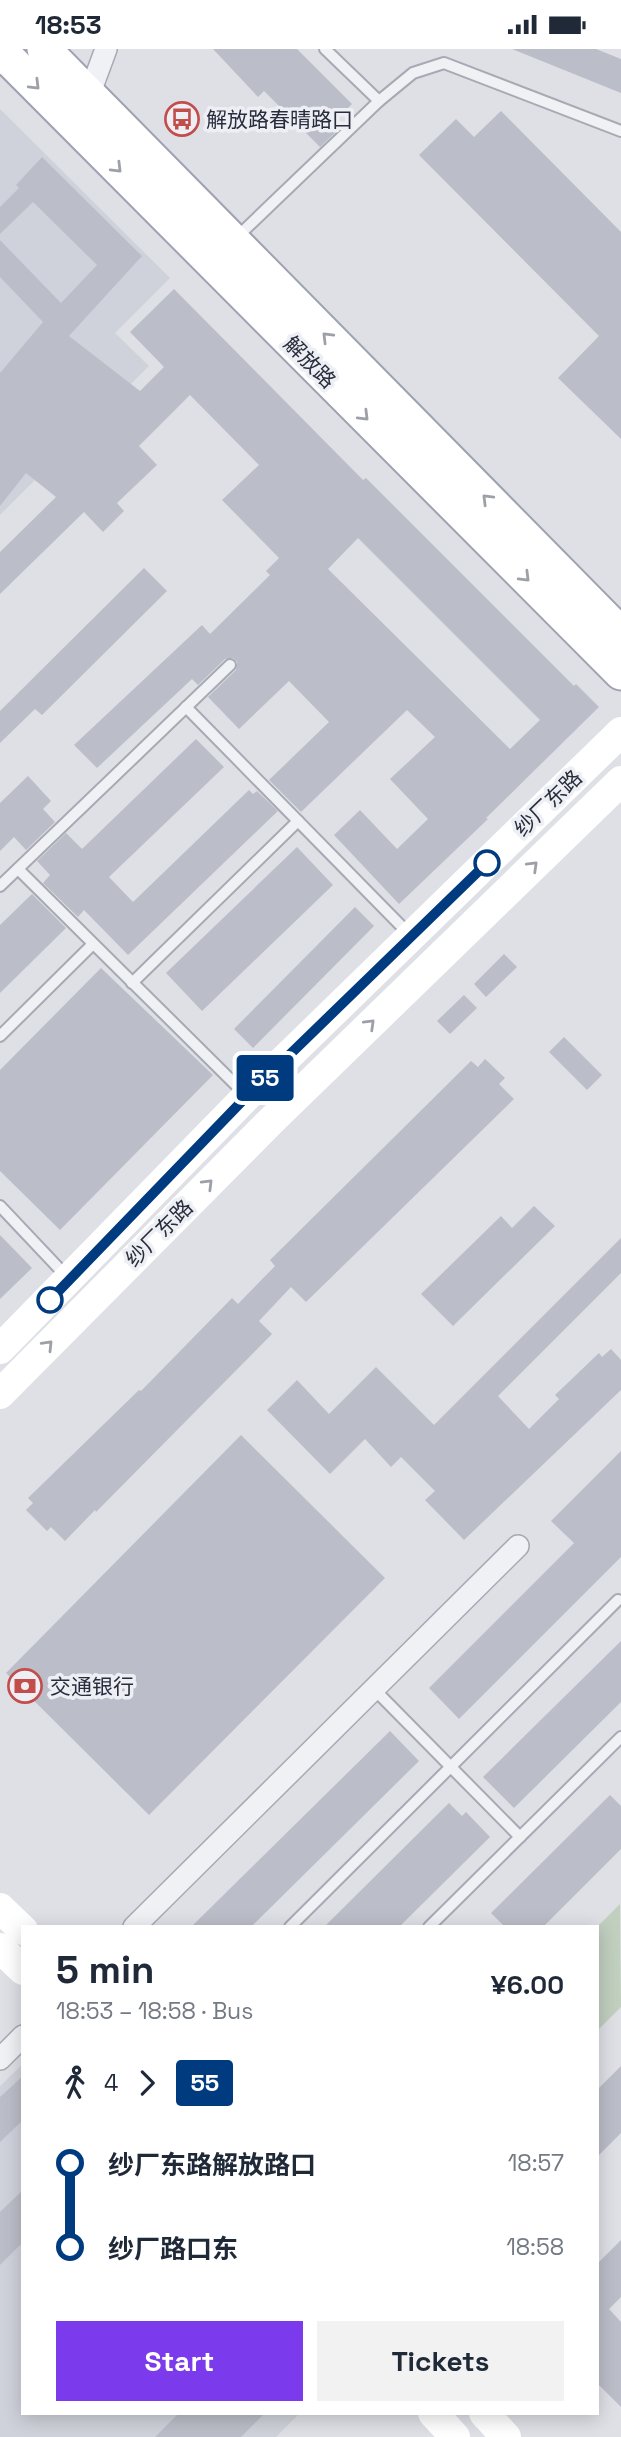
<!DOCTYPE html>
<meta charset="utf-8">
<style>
body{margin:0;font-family:"Space Grotesk","Noto Sans SC",sans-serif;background:#f2f2f3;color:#1f2937;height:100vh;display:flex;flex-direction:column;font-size:26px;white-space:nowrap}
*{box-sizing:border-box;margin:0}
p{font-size:23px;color:#747a83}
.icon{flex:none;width:38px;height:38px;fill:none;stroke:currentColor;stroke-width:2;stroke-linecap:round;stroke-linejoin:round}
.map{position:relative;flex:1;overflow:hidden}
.side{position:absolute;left:21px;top:1876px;width:578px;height:490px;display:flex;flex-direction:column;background:#fff;border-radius:0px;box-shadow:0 4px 18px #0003}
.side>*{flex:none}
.badge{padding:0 14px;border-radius:5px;font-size:24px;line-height:46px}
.map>.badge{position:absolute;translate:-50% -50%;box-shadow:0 0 0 4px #fff}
.legs{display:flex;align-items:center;gap:10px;height:77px;padding:0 35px;font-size:23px}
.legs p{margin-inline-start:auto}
.headline{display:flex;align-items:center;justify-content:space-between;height:119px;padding:0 35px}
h1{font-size:38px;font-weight:600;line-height:52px}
.cta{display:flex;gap:14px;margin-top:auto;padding:14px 35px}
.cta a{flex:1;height:80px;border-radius:0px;background:#7c3aed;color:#fff;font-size:28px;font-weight:600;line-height:80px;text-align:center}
.cta a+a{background:#f2f2f3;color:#1f2937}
ul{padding:0 35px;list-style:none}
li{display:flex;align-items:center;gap:24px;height:84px;font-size:26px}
li i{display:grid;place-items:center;width:10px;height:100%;margin:0 9px;background:currentColor}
li i::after{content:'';width:18px;height:18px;margin:-9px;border:5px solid;border-radius:50%;background:#fff}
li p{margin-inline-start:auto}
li:first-child i{background:linear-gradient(#0000 50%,currentColor 0)}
li:last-child i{background:linear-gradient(currentColor 50%,#0000 0)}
.status{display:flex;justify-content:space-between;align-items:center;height:49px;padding:0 35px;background:#fff;direction:ltr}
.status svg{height:19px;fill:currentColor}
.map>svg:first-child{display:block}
</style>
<div class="status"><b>18:53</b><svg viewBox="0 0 49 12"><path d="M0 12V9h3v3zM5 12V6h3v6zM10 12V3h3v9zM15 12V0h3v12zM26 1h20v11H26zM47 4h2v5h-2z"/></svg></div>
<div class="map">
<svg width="621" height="2388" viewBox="0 0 621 2388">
<rect width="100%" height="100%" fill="#dee0e6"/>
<g fill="#d0d2db">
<path d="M 0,60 L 170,229 L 115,284 L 149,317 L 0,466 Z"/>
<path d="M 23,2015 L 23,2364 L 300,2364 L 276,2388 L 0,2388 L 0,2037 Z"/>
</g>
<path fill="#c1cfbf" d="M 620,1855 L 621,1958 L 597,1982 L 597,1878 Z"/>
<g fill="#bbbec8" fill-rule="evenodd">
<path d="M 213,0 L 297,0 L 352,55 L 335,72 L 341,78 L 320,98 L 264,42 L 258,48 Z"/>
<path d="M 512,0 L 596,0 L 621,10 L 621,44 Z"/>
<path d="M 501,62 L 621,183 L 621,390 L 558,329 L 599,287 L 419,106 L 456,70 L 474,88 Z"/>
<path d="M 42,108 L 142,207 L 69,287 L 140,342 L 164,318 L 130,283 L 174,240 L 363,431 L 366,429 L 574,637 L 576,635 L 599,658 L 486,769 L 488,770 L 399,855 L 334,786 L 360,761 L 397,800 L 428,770 L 390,730 L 435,688 L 407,661 L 301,763 L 269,731 L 329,673 L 289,632 L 239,680 L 208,648 L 236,621 L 237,613 L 233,609 L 225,610 L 198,636 L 192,630 L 97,719 L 74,696 L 202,576 L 210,585 L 270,526 L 266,522 L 279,509 L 222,451 L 259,416 L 190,346 L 139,397 L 157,416 L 117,454 L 124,462 L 103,483 L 84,463 L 0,545 L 0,503 L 56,448 L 26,424 L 0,457 L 0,324 L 43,273 L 0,228 L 0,191 L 61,254 L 97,216 L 33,153 L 0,185 L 0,158 L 19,139 L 16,136 ZM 358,489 L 540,671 L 510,700 L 328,520 Z"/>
<path d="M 144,519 L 167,542 L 42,666 L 35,660 L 0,694 L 0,662 Z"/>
<path d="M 196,690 L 224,718 L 109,828 L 133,853 L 249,741 L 253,745 L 257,742 L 278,762 L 128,906 L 84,861 L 78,868 L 43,834 L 50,826 L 37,812 L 66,784 L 82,800 Z"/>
<path d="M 28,727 L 51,752 L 43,760 L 55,773 L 26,801 L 14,788 L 0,802 L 0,754 Z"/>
<path d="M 297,798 L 333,836 L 202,962 L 166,924 Z"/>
<path d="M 32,845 L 66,879 L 0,944 L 0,876 Z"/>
<path d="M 355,858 L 374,877 L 253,999 L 234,980 Z"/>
<path d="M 504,905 L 517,918 L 486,948 L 474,935 Z"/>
<path d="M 101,919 L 213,1026 L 60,1181 L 0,1122 L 0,1021 Z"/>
<path d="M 464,946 L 477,959 L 450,985 L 437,972 Z"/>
<path d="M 564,988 L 602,1026 L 587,1041 L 549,1003 Z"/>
<path d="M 485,1010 L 505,1029 L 499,1035 L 514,1050 L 306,1253 L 291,1238 L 259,1272 L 272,1285 L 96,1463 L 95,1461 L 65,1492 L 51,1478 L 47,1482 L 26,1461 L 33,1454 L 28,1449 L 139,1341 L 141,1342 L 232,1249 L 238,1255 L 275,1217 L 270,1211 L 471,1012 L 478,1018 Z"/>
<path d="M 534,1157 L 555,1177 L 453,1277 L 421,1245 L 501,1167 L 512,1179 Z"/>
<path d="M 0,1186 L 32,1219 L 0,1250 Z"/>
<path d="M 621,1189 L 621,1224 L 498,1347 L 529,1380 L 559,1350 L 555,1346 L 576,1326 L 599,1304 L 602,1308 L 611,1300 L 621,1311 L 621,1341 L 464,1491 L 425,1451 L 435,1442 L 401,1408 L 391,1418 L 365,1390 L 330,1425 L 267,1361 L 297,1331 L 329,1365 L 376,1318 L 434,1376 Z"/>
<path d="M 241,1386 L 385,1529 L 149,1766 L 6,1624 Z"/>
<path d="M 621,1402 L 621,1508 L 459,1670 L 429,1639 L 574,1494 L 551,1472 Z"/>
<path d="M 621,1592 L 621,1653 L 514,1759 L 483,1728 Z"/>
<path d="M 390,1682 L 419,1712 L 251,1878 L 191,1878 Z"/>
<path d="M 610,1746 L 621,1757 L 621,1800 L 543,1878 L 505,1878 L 491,1864 Z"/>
<path d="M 449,1754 L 462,1767 L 466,1763 L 490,1788 L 399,1878 L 324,1878 Z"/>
<path d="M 621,2017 L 621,2084 L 597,2108 L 597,2041 Z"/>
<path d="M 23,2027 L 23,2071 L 0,2093 L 0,2048 Z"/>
<path d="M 23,2141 L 23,2193 L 0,2216 L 0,2163 Z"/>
<path d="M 621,2191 L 621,2248 L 609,2260 L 621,2273 L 621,2358 L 597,2334 L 597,2215 Z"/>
<path d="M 179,2364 L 265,2364 L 241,2388 L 155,2388 Z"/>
</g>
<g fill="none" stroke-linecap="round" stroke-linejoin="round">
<g stroke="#a7aab3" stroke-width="14">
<g id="lane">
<path d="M 379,52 L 413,24 L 444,14 L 621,82"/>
<path d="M 235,190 L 379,52 L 325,0"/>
<path d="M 186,658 L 409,885"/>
<path d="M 18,820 L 245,1045"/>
<path d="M 0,837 L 230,616"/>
<path d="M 132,934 L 298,772"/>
<path d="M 0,987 L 93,895"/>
<path d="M 0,1157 L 68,1229"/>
<path d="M 374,1640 L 520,1788"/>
<path d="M 290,1878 L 618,1551"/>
<path d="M 429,1878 L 621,1688"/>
</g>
</g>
<g stroke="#a7aab3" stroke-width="24">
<g id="street">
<path d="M 84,53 L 89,46 L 106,0"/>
<path d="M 134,1878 L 518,1497"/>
<path d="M 0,2010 L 23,1987"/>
</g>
</g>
<g stroke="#9ea2b1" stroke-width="37">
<g id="primary">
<path d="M 44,0 L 621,585"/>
<path d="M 0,1 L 621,624"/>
</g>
</g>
<use href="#lane" stroke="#f0f1f5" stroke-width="10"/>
<use href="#street" stroke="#f0f1f5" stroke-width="21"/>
<g stroke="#fff" stroke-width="30">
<path d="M 0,1300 L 247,1047 L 621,683"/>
<path d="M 0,1345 L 271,1072 L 621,732"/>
<path d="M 0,1859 L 23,1881"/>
<path d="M 0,1899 L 23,1921"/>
<path d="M 433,2364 L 455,2388"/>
<path d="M 484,2364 L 506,2388"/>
</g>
<use href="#primary" stroke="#fff" stroke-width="33"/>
</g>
<defs><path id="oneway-chevron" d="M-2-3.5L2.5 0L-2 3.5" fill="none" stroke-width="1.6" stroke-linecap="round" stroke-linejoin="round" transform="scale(1.75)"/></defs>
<g stroke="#9ea0a7">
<use href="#oneway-chevron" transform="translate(35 36) rotate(45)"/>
<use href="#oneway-chevron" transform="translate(117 119) rotate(45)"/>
<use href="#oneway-chevron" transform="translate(327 288) rotate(-135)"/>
<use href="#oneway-chevron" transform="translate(364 367) rotate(45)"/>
<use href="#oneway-chevron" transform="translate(487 450) rotate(-135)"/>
<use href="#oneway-chevron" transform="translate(525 528) rotate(45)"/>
<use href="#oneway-chevron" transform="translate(533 817) rotate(-44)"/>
<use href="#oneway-chevron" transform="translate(370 975) rotate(-44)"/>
<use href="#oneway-chevron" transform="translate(208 1135) rotate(-45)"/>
<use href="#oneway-chevron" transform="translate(48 1296) rotate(-46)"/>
</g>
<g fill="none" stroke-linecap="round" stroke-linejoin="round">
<g stroke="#fff" stroke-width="16">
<path id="line-1" d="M 50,1251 L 247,1047 L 487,814"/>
</g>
<use href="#line-1" stroke="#003b80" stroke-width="10"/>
</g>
<defs>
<g id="bus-ring" transform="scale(1.75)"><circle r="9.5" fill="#edeff4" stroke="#c24d4b" stroke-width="1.5"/><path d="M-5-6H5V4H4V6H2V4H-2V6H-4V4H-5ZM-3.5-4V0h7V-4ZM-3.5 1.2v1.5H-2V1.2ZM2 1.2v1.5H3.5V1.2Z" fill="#c24d4b"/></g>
<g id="bank-ring" transform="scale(1.75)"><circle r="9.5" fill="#edeff4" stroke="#c24d4b" stroke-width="1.5"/><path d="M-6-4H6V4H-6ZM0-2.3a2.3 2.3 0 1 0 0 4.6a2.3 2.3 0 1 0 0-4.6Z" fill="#c24d4b"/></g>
</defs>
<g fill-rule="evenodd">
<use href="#bus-ring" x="182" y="70"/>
<use href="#bank-ring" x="25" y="1637"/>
</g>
<g fill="#fff" stroke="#003b80" stroke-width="3.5">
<circle cx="487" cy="814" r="12"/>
<circle cx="50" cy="1251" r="12"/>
</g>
<g text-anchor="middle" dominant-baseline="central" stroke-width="7" stroke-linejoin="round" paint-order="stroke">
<g font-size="21" fill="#282c3b" stroke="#edeff4" text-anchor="start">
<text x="206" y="70">解放路春晴路口</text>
<text x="50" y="1637">交通银行</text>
</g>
<g font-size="21" fill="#282c3b" stroke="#edeff4">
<text transform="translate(310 313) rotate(45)">解放路</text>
<text transform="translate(548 754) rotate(-44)">纱厂东路</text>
<text transform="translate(159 1184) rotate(-45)">纱厂东路</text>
</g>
</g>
</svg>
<b class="badge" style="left:265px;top:1029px;background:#003b80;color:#fff">55</b>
<section class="side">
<div class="headline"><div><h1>5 min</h1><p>18:53 – 18:58 · Bus</p></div><b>¥6.00</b></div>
<div class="legs"><svg class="icon" aria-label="walk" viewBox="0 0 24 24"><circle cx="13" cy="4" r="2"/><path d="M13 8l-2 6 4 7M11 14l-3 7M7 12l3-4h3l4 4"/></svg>4<svg class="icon" aria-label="forward" viewBox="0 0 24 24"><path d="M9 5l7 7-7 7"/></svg><b class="badge" style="background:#003b80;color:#fff">55</b></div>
<ul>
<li><i style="color:#003b80"></i><b>纱厂东路解放路口</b><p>18:57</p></li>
<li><i style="color:#003b80"></i><b>纱厂路口东</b><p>18:58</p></li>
</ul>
<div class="cta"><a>Start</a><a>Tickets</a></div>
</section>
</div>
